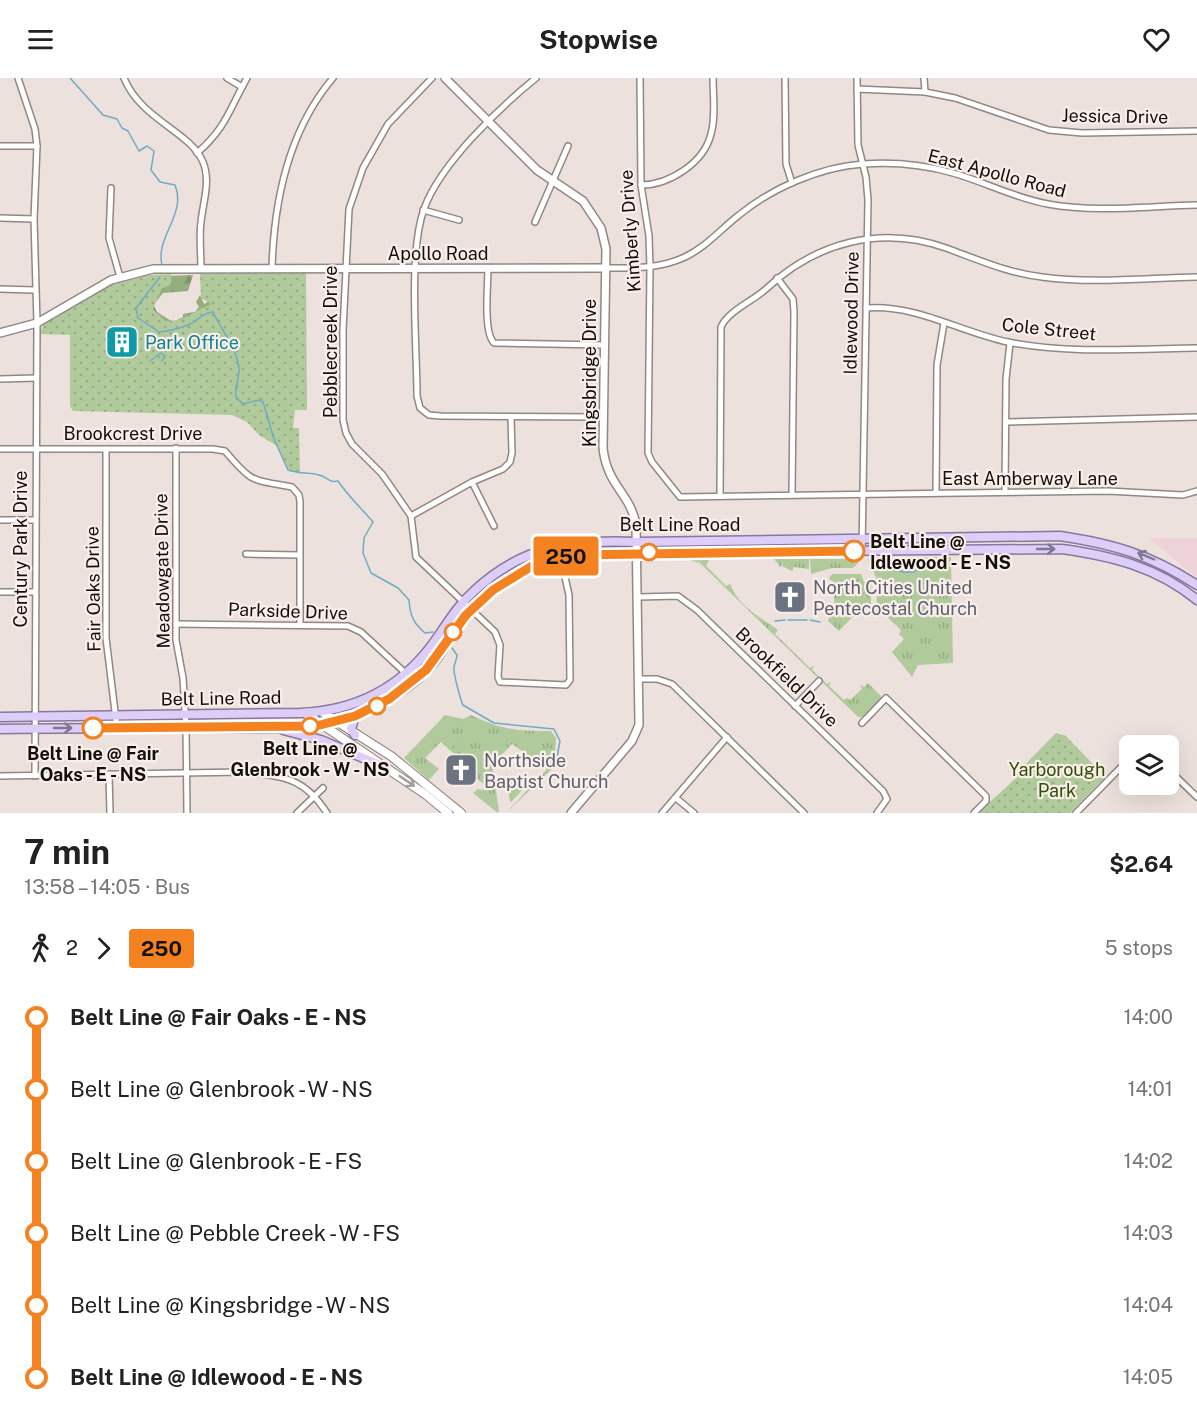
<!DOCTYPE html>
<meta charset="utf-8">
<style>
body{margin:0;font-family:"Public Sans",sans-serif;background:#f2f2f2;color:#222;height:100vh;display:flex;flex-direction:column;font-size:22px;white-space:nowrap}
*{box-sizing:border-box;margin:0}
p{font-size:20px;color:#767676}
.icon{flex:none;width:33px;height:33px;fill:none;stroke:currentColor;stroke-width:2;stroke-linecap:round;stroke-linejoin:round}
.map{position:relative;height:735px;overflow:hidden}
.side{display:flex;flex-direction:column;background:#fff;flex:1}
.side>*{flex:none}
.badge{padding:0 12px;border-radius:4px;font-size:21px;line-height:39px}
.fabs{position:absolute;left:1119px;top:657px;display:grid;gap:12px}
.fabs a{display:grid;place-items:center;width:60px;height:60px;border-radius:9px;background:#fff;box-shadow:0 6px 24px #0002;font-size:30px}
.map>.badge{position:absolute;translate:-50% -50%;box-shadow:0 0 0 3px #fff}
.legs{display:flex;align-items:center;gap:9px;height:66px;padding:0 24px;font-size:20px}
.legs p{margin-inline-start:auto}
.head{display:flex;align-items:center;justify-content:space-between;height:102px;padding:0 24px}
h1{font-size:33px;font-weight:700;line-height:45px}
ul{padding:0 24px;list-style:none}
li{display:flex;align-items:center;gap:21px;height:72px;font-size:22px}
li i{display:grid;place-items:center;width:9px;height:100%;margin:0 8px;background:currentColor}
li i::after{content:'';width:15px;height:15px;margin:-8px;border:4px solid;border-radius:50%;background:#fff}
li p{margin-inline-start:auto}
li:first-child i{background:linear-gradient(#0000 50%,currentColor 0)}
li:last-child i{background:linear-gradient(currentColor 50%,#0000 0)}
header{display:flex;justify-content:space-between;align-items:center;height:78px;padding:0 24px;background:#fff;font-size:27px;font-weight:700}
.map>svg:first-child{display:block}
</style>
<header><svg class="icon" aria-label="menu" viewBox="0 0 24 24"><path d="M4 6h16M4 12h16M4 18h16"/></svg>Stopwise<svg class="icon" aria-label="heart" viewBox="0 0 24 24"><path d="M12 20l-8-8c-3-5 5-10 8-4 3-6 11-1 8 4z"/></svg></header>
<div class="map">
<svg width="1197" height="735" viewBox="0 0 1197 735">
<defs>
<pattern id="grass-tufts" width="24" height="20" patternUnits="userSpaceOnUse" patternTransform="scale(1.5)"><rect width="24" height="20" fill="#b0ca9b"/><path d="M3 7l-1-3M5 7V3M7 7l1-3M15 17l-1-3M17 17v-4M19 17l1-3" fill="none" stroke="#96ac84"/></pattern>
<pattern id="forest-firs" width="22" height="20" patternUnits="userSpaceOnUse" patternTransform="scale(1.5)"><rect width="22" height="20" fill="#94ae7e"/><path d="M5 1l3.5 6h-7zM16 11l3.5 6h-7z" fill="#7f946c"/></pattern>
<pattern id="park-dots" width="8" height="8" patternUnits="userSpaceOnUse" patternTransform="scale(1.5)"><rect width="8" height="8" fill="#b0ca9b"/><path d="M2 2h.1M6 6h.1" fill="none" stroke="#96ac84" stroke-width="1.8" stroke-linecap="round"/></pattern>
</defs>
<rect width="100%" height="100%" fill="#ede1dd"/>
<path fill="#edd2d7" d="M 1149,460 L 1197,460 L 1197,500 Z"/>
<g fill="url(#grass-tufts)">
<path d="M 646,479 L 708,479 L 709,481 L 695,482 L 709,482 L 706,488 L 726,508 L 730,506 C 740,530 759,538 778,552 L 775,556 L 810,590 L 814,587 L 812,592 L 827,606 L 831,604 L 829,608 L 844,622 L 847,620 L 850,622 L 862,611 L 860,606 L 864,609 L 868,605 L 881,618 L 881,623 L 865,639 L 858,639 L 700,485 L 689,482 L 643,481 Z"/>
<path d="M 951,479 L 953,585 L 918,587 L 912,599 L 892,574 L 904,561 L 899,556 L 901,552 L 881,533 L 878,536 L 876,533 L 878,503 L 873,493 L 894,489 L 871,491 L 868,481 Z"/>
<path d="M 774,481 L 809,481 L 809,491 L 794,489 L 792,493 L 782,488 L 783,484 L 779,487 Z"/>
<path d="M 810,481 L 858,481 L 858,485 L 853,490 L 832,490 L 811,496 Z"/>
<path d="M 832,496 L 861,496 L 864,504 L 871,504 L 871,526 L 866,533 L 861,530 L 839,553 L 828,543 L 830,537 L 834,537 L 834,504 L 829,501 Z"/>
<path d="M 445,637 L 463,641 L 471,637 C 502,652 517,653 551,653 L 556,660 L 555,675 L 564,679 L 506,735 L 547,691 L 512,666 L 492,687 L 495,705 L 484,706 L 466,694 L 469,690 L 441,664 L 425,680 L 439,691 L 429,702 L 404,680 Z"/>
<path d="M 506,697 L 525,709 L 511,724 L 510,724 Z"/>
<path d="M 495,707 L 499,733 L 498,735 L 473,715 L 478,711 L 483,712 L 484,708 Z"/>
</g>
<path fill="url(#forest-firs)" d="M 193,197 L 188,213 L 163,215 L 155,225 L 152,224 L 157,234 L 173,244 L 183,239 L 183,236 L 195,234 L 199,229 L 196,224 L 200,217 L 204,226 L 211,222 L 225,235 L 172,250 L 143,223 L 163,198 Z"/>
<g fill="url(#park-dots)">
<path d="M 306,195 L 307,332 L 295,332 L 293,350 L 299,350 L 300,396 L 289,392 L 277,368 L 259,357 L 247,344 L 232,337 L 73,333 L 70,328 L 70,257 L 40,256 L 43,247 L 111,207 L 150,197 L 171,196 L 171,207 L 162,210 L 153,231 L 165,243 L 179,242 L 211,226 L 201,220 L 200,196 Z"/>
<path d="M 1056,655 L 1066,658 L 1105,699 L 1070,735 L 978,735 L 1017,699 L 1015,697 Z"/>
<path d="M 458,663 L 477,682 L 470,689 L 451,671 Z"/>
</g>
<g fill="none" stroke-linecap="round" stroke-linejoin="round">
<g stroke="#6eacc3" stroke-width="1.5">
<path d="M 70,0 L 103,37 L 117,41 L 122,50 L 128,53 L 139,73 L 147,68 L 154,73 L 151,92 L 160,104 L 175,107 C 187,136 155,159 162,187"/>
<path d="M 160,199 L 136,230 L 138,240 L 159,254 C 169,253 178,251 188,247 C 197,243 204,234 213,234 C 222,254 236,267 239,290 C 240,300 234,308 236,319 L 243,326 L 259,322 L 263,324 L 274,361 L 288,392 C 299,396 309,394 319,397 C 328,399 328,405 338,403 C 348,418 361,430 373,444 L 364,460 L 363,475 L 371,495 L 398,510 L 409,522 C 410,537 413,545 425,555 L 433,554"/>
<path d="M 150,283 L 161,275 L 165,278 L 162,283"/>
<path d="M 780,488 L 781,485"/>
<path d="M 872,492 C 889,486 900,498 916,493"/>
<path d="M 788,542 L 807,542"/>
<path d="M 810,542 L 820,544"/>
<path d="M 775,543 L 785,542"/>
<path d="M 452,570 L 457,577 C 457,582 453,587 454,592 C 454,597 461,624 463,627 L 494,645 L 554,651 L 560,663 L 556,684"/>
</g>
<g stroke="#918783" stroke-width="8">
<g id="minor">
<path d="M 18,0 L 35,51 L 37,68 L 34,141 L 37,245 L 35,698"/>
<path d="M 124,0 C 141,42 190,53 203,84 C 211,103 203,124 201,144 C 199,159 201,175 201,191"/>
<path d="M 227,0 L 242,9"/>
<path d="M 432,0 L 388,46 L 363,90 L 349,131 L 343,252 L 343,342 L 346,355 L 352,366 L 382,396 L 411,438 L 416,479 L 495,554 L 500,567 L 498,599 L 500,604 L 566,607 L 570,602 L 569,517 L 558,468"/>
<path d="M 536,0 C 499,30 440,86 424,131 C 408,175 417,268 417,318 L 420,330 L 429,337 L 441,338 L 604,339"/>
<path d="M 640,0 L 641,107 L 649,158 L 650,189 L 648,375 L 652,384 L 680,419 L 1108,413 L 1183,417 L 1197,413"/>
<path d="M 785,0 L 786,86 L 792,105"/>
<path d="M 857,0 L 858,67 L 866,99 L 868,122 L 862,472"/>
<path d="M 924,0 L 925,14"/>
<path d="M 857,11 L 925,14 L 955,20 L 1049,52 L 1082,55 L 1197,53"/>
<path d="M 0,68 L 37,68"/>
<path d="M 197,75 C 226,50 229,32 247,0"/>
<path d="M 641,107 C 669,107 704,85 711,56 C 716,38 713,18 713,0"/>
<path d="M 111,110 L 109,160 L 120,199"/>
<path d="M 423,132 L 459,142"/>
<path d="M 0,140 L 34,141"/>
<path d="M 535,144 L 568,68"/>
<path d="M 272,190 C 274,122 288,53 333,0"/>
<path d="M 488,190 C 488,207 483,254 494,265 L 604,267"/>
<path d="M 605,190 C 633,190 659,191 685,179 C 706,169 721,151 739,137 C 772,110 820,89 863,86 C 892,84 925,87 953,95 C 985,104 1014,120 1048,126 C 1096,135 1148,128 1197,127"/>
<path d="M 777,200 L 793,221 L 794,234 L 792,417"/>
<path d="M 0,211 L 34,212"/>
<path d="M 866,230 C 916,226 960,254 1008,264 C 1066,276 1138,271 1197,270"/>
<path d="M 0,301 L 36,300"/>
<path d="M 1006,344 L 1197,339"/>
<path d="M 176,370 L 176,562 L 183,600 L 186,650 L 187,735"/>
<path d="M 0,371 L 213,371 L 225,373 C 253,406 251,401 292,409 L 299,417 L 300,424 L 300,546"/>
<path d="M 106,371 L 106,560 L 117,650"/>
<path d="M 472,404 L 494,448"/>
<path d="M 1005,414 L 1006,301 L 1010,265"/>
<path d="M 936,415 L 937,287 L 944,245"/>
<path d="M 720,418 L 721,249 C 728,233 753,223 766,211 C 816,164 881,147 946,170 C 979,182 1008,195 1042,199 C 1093,206 1146,200 1197,199"/>
<path d="M 411,438 L 472,404 L 503,391 L 510,384 L 512,375 L 511,339"/>
<path d="M 0,442 L 35,442"/>
<path d="M 246,476 L 299,477"/>
<path d="M 0,514 L 35,514"/>
<path d="M 639,519 L 678,518 L 697,532 L 883,713 L 887,721 L 877,735"/>
<path d="M 176,546 L 348,548 L 361,554 L 414,603"/>
<path d="M 639,601 L 657,601 L 672,606 L 804,735"/>
<path d="M 795,628 L 819,603"/>
<path d="M 862,645 L 886,620 L 986,718 L 986,723 L 974,735"/>
<path d="M 1168,691 L 1197,719"/>
<path d="M 109,696 L 110,735"/>
<path d="M 0,698 L 243,694 C 283,699 303,698 327,735"/>
<path d="M 676,720 L 694,735"/>
<path d="M 297,735 L 323,710"/>
<path d="M 662,735 L 727,659"/>
<path d="M 1076,735 L 1130,680"/>
</g>
</g>
<g stroke="#918783" stroke-width="10">
<g id="tertiary">
<path d="M 445,0 L 537,92 L 583,123 L 601,150 L 606,171 L 603,370 C 607,408 631,416 636,447 L 639,647 L 632,663 L 571,735"/>
<path d="M 0,255 L 37,245 L 111,202 L 153,191 L 605,190"/>
</g>
</g>
<g stroke="#918783" stroke-width="10">
<g id="secondary">
<path d="M 322,634 L 391,678 L 461,735"/>
<path d="M 305,635 L 425,716 L 448,735"/>
</g>
</g>
<g stroke="#8876a1" stroke-width="11">
<g id="primary">
<path d="M 0,639 L 300,635 C 354,633 399,611 432,567 C 446,548 456,529 474,513 C 523,467 573,461 638,464 L 1060,458 C 1114,466 1151,477 1197,507"/>
<path d="M 0,651 C 64,650 127,650 191,650 C 251,649 320,658 375,629 C 398,617 423,600 438,579 C 449,562 458,545 472,530 C 504,497 543,481 588,475 L 1062,471 C 1112,478 1157,489 1197,522"/>
<path d="M 283,652 L 321,662 L 382,688"/>
<path d="M 355,657 L 351,651 L 355,638"/>
</g>
</g>
<use href="#minor" stroke="#fff" stroke-width="5"/>
<use href="#tertiary" stroke="#fff" stroke-width="7"/>
<use href="#secondary" stroke="#fff" stroke-width="8"/>
<use href="#primary" stroke="#ddcef7" stroke-width="8"/>
</g>
<defs><path id="oneway-shaft" d="M-6 0H5M1.5-3L5.5 0L1.5 3" fill="none" stroke-width="1.6" stroke-linecap="round" stroke-linejoin="round" transform="scale(1.5)"/></defs>
<g stroke="#82788e">
<use href="#oneway-shaft" transform="translate(1046 471)"/>
<use href="#oneway-shaft" transform="translate(1146 478) rotate(-157)"/>
<use href="#oneway-shaft" transform="translate(63 650)"/>
</g>
<use stroke="#a19f9e" href="#oneway-shaft" transform="translate(407 703) rotate(34)"/>
<g fill="none" stroke-linecap="round" stroke-linejoin="round">
<g stroke="#fff" stroke-width="14">
<path id="line-1" d="M 93,650 L 316,648 L 355,638 L 389,621 L 426,592 L 466,537 L 493,512 L 532,488 L 573,477 L 854,473"/>
</g>
<use href="#line-1" stroke="#f58220" stroke-width="9"/>
</g>
<defs>
<g id="building-square" transform="scale(1.725)"><rect x="-9" y="-9" width="18" height="18" rx="4" fill="#0f9aa8" stroke="#faeeea"/><path d="M-4-6H4V6H1V3H-1V6H-4ZM-2.5-4.3h1.7v1.8h-1.7ZM.8-4.3h1.7v1.8H.8ZM-2.5-1h1.7V.8h-1.7ZM.8-1h1.7V.8H.8Z" fill="#fff"/></g>
<g id="church-square" transform="scale(1.725)"><rect x="-9" y="-9" width="18" height="18" rx="4" fill="#6b7280" stroke="#faeeea"/><path d="M-1.2-6h2.4v3.5h3.3v2.4h-3.3V6h-2.4V-.1h-3.3v-2.4h3.3Z" fill="#fff"/></g>
</defs>
<g fill-rule="evenodd">
<use href="#building-square" x="122" y="264"/>
<use href="#church-square" x="790" y="519"/>
<use href="#church-square" x="461" y="692"/>
</g>
<g fill="#fff" stroke="#f58220" stroke-width="3">
<circle cx="854" cy="473" r="10"/>
<circle cx="649" cy="474" r="8"/>
<circle cx="453" cy="554" r="8"/>
<circle cx="377" cy="628" r="8"/>
<circle cx="310" cy="648" r="8"/>
<circle cx="93" cy="650" r="10"/>
</g>
<g text-anchor="middle" dominant-baseline="central" stroke-width="4.5" stroke-linejoin="round" paint-order="stroke">
<g font-size="18" fill="#130f0d" stroke="#faeeea">
<text transform="translate(1115 38) rotate(1)">Jessica Drive</text>
<text transform="translate(997 95) rotate(15)">East Apollo Road</text>
<text transform="translate(630 153) rotate(-94)">Kimberly Drive</text>
<text x="438" y="175">Apollo Road</text>
<text transform="translate(851 235) rotate(-89)">Idlewood Drive</text>
<text transform="translate(1049 251) rotate(6)">Cole Street</text>
<text transform="translate(330 264) rotate(-90)">Pebblecreek Drive</text>
<text transform="translate(589 295) rotate(-90)">Kingsbridge Drive</text>
<text x="133" y="355">Brookcrest Drive</text>
<text x="1030" y="400">East Amberway Lane</text>
<text x="680" y="446">Belt Line Road</text>
<text transform="translate(20 471) rotate(-90)">Century Park Drive</text>
<text transform="translate(162 493) rotate(-91)">Meadowgate Drive</text>
<text transform="translate(93 511) rotate(-91)">Fair Oaks Drive</text>
<text transform="translate(288 533) rotate(2)">Parkside Drive</text>
<text transform="translate(787 599) rotate(44)">Brookfield Drive</text>
<text transform="translate(221 620) rotate(-1)">Belt Line Road</text>
</g>
<g font-size="18" fill="#0d838f" stroke="#faeeea" text-anchor="start">
<text x="145" y="264">Park Office</text>
</g>
<g font-size="18" font-weight="bold" fill="#130f0d" stroke="#faeeea">
<text x="870" y="463" text-anchor="start">Belt Line @<tspan x="870" dy="21">Idlewood - E - NS</tspan></text>
<text x="310" y="670">Belt Line @<tspan x="310" dy="21">Glenbrook - W - NS</tspan></text>
<text x="93" y="675">Belt Line @ Fair<tspan x="93" dy="21">Oaks - E - NS</tspan></text>
</g>
<g font-size="18" fill="#5b616d" stroke="#faeeea" text-anchor="start">
<text x="813" y="509">North Cities United<tspan x="813" dy="21">Pentecostal Church</tspan></text>
<text x="484" y="682">Northside<tspan x="484" dy="21">Baptist Church</tspan></text>
</g>
<g font-size="18" fill="#304f06" stroke="#faeeea">
<text x="1057" y="691">Yarborough<tspan x="1057" dy="21">Park</tspan></text>
</g>
</g>
</svg>
<div class="fabs">
<a><svg class="icon" aria-label="layers" viewBox="0 0 24 24"><path d="M12 4l9 5-9 5-9-5zM3 14l9 5 9-5"/></svg></a>
</div>
<b class="badge" style="left:566px;top:478px;background:#f58220;color:#111">250</b>
</div>
<section class="side">
<div class="head"><div><h1>7 min</h1><p>13:58 – 14:05 · Bus</p></div><b>$2.64</b></div>
<div class="legs"><svg class="icon" aria-label="walk" viewBox="0 0 24 24"><circle cx="13" cy="4" r="2"/><path d="M13 8l-2 6 4 7M11 14l-3 7M7 12l3-4h3l4 4"/></svg>2<svg class="icon" aria-label="forward" viewBox="0 0 24 24"><path d="M9 5l7 7-7 7"/></svg><b class="badge" style="background:#f58220;color:#111">250</b><p>5 stops</p></div>
<ul>
<li><i style="color:#f58220"></i><b>Belt Line @ Fair Oaks - E - NS</b><p>14:00</p></li>
<li><i style="color:#f58220"></i><span>Belt Line @ Glenbrook - W - NS</span><p>14:01</p></li>
<li><i style="color:#f58220"></i><span>Belt Line @ Glenbrook - E - FS</span><p>14:02</p></li>
<li><i style="color:#f58220"></i><span>Belt Line @ Pebble Creek - W - FS</span><p>14:03</p></li>
<li><i style="color:#f58220"></i><span>Belt Line @ Kingsbridge - W - NS</span><p>14:04</p></li>
<li><i style="color:#f58220"></i><b>Belt Line @ Idlewood - E - NS</b><p>14:05</p></li>
</ul>
</section>
